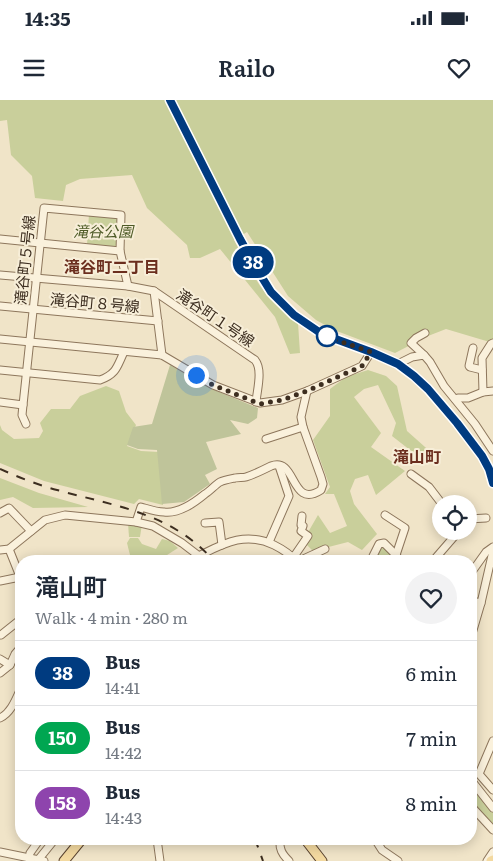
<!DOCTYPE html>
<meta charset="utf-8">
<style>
body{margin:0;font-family:Literata,"Noto Sans JP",serif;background:#f2f2f3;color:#1f2937;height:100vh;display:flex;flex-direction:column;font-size:19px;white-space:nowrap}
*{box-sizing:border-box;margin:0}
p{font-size:16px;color:#747a83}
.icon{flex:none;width:28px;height:28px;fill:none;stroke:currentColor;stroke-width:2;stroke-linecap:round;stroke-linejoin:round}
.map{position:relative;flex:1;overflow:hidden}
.details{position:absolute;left:15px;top:455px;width:462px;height:290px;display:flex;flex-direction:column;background:#fff;border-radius:20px;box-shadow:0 2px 12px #0003}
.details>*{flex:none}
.badge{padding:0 10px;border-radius:16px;font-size:18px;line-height:32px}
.buttons{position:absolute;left:432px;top:395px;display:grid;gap:10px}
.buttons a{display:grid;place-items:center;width:45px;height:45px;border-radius:50%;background:#fff;box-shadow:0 2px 12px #0003;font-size:25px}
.you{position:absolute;width:25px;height:25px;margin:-12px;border:4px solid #fff;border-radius:50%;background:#1a73e8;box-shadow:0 0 0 8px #1a73e833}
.map>.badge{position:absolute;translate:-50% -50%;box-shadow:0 0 0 2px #fff}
.round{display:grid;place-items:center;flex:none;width:52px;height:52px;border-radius:26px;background:#f2f2f3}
.headline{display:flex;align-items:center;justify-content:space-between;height:85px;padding:0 20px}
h1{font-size:24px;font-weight:600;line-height:38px}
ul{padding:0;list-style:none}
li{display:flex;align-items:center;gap:15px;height:65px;padding:0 20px;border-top:1px solid #e0e1e3}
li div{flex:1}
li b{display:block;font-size:19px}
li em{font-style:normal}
li .badge{min-width:55px;font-weight:700;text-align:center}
.status{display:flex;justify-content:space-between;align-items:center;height:35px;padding:0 25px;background:#fff;direction:ltr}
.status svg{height:14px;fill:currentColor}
header{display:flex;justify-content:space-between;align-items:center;height:65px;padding:0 20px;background:#fff;font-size:22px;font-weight:600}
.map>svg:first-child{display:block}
</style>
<div class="status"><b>14:35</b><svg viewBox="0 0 49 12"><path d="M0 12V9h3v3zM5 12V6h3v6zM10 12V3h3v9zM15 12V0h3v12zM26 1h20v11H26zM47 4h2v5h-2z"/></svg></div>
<header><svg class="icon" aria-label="menu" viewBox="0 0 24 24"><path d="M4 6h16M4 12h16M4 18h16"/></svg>Railo<svg class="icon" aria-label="heart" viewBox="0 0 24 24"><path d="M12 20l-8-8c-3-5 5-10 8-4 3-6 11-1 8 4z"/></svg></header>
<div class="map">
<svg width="493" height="761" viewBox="0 0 493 761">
<rect width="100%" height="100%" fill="#f0e4c8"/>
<g fill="#c9cf9b">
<path d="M 0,0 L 493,0 L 493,243 L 446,229 L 428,236 L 395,253 L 334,230 L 316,220 L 288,196 L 247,132 L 234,140 C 244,158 253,177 266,194 C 275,205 287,214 298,223 L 300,253 L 290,254 L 275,217 L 220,149 L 200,158 L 190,158 L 187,145 L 147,108 L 132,75 L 80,79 L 66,85 L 63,101 L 35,98 L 32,76 L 11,55 L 7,20 L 0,21 Z"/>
<path d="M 89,114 L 116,116 L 119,120 L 119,143 L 114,147 L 87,145 Z"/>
<path d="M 368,270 L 386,276 L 397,286 L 407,331 L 434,355 L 429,359 L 410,350 L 392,336 L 396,323 L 378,285 L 364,289 L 354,297 L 381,333 L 371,347 L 405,371 L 376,395 L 368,375 L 355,379 L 350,391 L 354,404 L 377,434 L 362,450 L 348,442 L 313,451 L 303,441 L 318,415 L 330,433 L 347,426 L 334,394 L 325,394 L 330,387 L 313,340 L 330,316 L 330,289 L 346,277 Z"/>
<path d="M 106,286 L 119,291 L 126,312 L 136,325 L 127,346 L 141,351 L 159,352 L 163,405 L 139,399 L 134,404 L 44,381 L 0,363 L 0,325 L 2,330 L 14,339 L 39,338 L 43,331 L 40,323 L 51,309 L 70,309 L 80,296 Z"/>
<path d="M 0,378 L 39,393 L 88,407 L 33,408 L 13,397 L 0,400 Z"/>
<path d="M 128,423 L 142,424 L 140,437 L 129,437 Z"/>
<path d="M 130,438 L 138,438 L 142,444 L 156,449 L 162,439 L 170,441 L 178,448 L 167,455 L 167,461 L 115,461 L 130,455 L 127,443 Z"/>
<path d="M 384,446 L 397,461 L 376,461 L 376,456 L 381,447 Z"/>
<path d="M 471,686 L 493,712 L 493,725 L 471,701 Z"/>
</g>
<path fill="#bfc49a" d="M 170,265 L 212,289 L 258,308 L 257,318 L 248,324 L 230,320 L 241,334 L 206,342 L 217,369 L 205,375 L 210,384 L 184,402 L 162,404 L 157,350 L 138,349 L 127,345 L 133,327 L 152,324 Z"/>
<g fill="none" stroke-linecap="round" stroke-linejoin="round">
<path stroke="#ccc0a6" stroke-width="7" stroke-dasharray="7 3.5" stroke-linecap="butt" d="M 170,0 L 240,139"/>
<g stroke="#8d765c" stroke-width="9">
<g id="minor">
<path d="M 0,139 L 120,151 L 128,186"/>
<path d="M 240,139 L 255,166 L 271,192 L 294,215 L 322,234 L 371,252 L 398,264 L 413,276 L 428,289 L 457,323 L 482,356 L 489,369 L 493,382"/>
<path d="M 0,175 L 128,186 L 154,191 L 255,260 C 263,270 257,290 256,302"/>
<path d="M 154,191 L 162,255"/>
<path d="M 0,206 L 158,221"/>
<path d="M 0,239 L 162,255 L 213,285 L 260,303 L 282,300 L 307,291 L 362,266 L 371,252"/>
<path d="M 473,248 L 469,266 L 470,267 L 482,270"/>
<path d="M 424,255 L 411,243 L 416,238 L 425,233"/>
<path d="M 398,264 L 412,257 L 424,255 L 430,262 L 444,286 L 475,324 L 493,351"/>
<path d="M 0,270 L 100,280 C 117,274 117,266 124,252"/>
<path d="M 483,292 L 482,258 L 491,244 L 493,243"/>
<path d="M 455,299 L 458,298 L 468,298 L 483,292 L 493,291"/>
<path d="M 0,302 L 23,305 L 44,108 L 121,115 L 120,151"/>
<path d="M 23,305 L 22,315 L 26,324"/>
<path d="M 266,339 L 303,327"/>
<path d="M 411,374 L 429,387 L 442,404"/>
<path d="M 0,413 L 9,408 L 31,431"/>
<path d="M 385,415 L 405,428 L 396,455"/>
<path d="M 469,419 L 486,418"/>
<path d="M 136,422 L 141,407 C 148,409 156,412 164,412 C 179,414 194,403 205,394 C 210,391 215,385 220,382 C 224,380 230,379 235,378 C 239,377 243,378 246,377 C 255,374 263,370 271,366 C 297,356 290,410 321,390 L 323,384 L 321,377 L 303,327 L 301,317 L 307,291"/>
<path d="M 205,423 L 219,422 L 222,445"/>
<path d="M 269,442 L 289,396 L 279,366"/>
<path d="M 9,449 L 21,479"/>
<path d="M 0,450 L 9,449 L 45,420 L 65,415 L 136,422 L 153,426 L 182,443 L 199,456 L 204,461"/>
<path d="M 51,461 L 52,461"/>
<path d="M 188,461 C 217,448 241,429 274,445 C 282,449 290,454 296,461"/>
<path d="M 280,461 L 295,455 L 308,436 L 301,431 L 303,426 L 301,425 L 302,416"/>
<path d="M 299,461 L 325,449"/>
<path d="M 373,461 L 373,456 L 379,444 L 384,443 L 396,455 L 400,461"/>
<path d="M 433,461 L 459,431"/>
<path d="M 471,473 L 486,452 L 493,447"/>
<path d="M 0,481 L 20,477"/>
<path d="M 471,501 L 481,503"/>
<path d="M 1,535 L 21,519"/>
<path d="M 471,537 L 481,503 L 493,451"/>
<path d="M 0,559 L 10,565"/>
<path d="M 0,573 L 10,565 L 15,554 L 21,547"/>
<path d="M 0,618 C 11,613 16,599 21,588"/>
<path d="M 493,641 L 479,674 L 493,690"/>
<path d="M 471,680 L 493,708"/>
<path d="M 471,706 L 493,730"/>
<path d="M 157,739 L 160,761"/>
<path d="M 280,739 C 279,749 282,754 289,761"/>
<path d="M 375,739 L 382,750 L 398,761"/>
<path d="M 0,752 L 44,761"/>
<path d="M 29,758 L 30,753 L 40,739"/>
<path d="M 38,760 L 55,739"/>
<path d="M 487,761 L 493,752"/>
</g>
</g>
<g stroke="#5b4430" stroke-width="11">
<g id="major">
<path d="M 305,739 L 322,761"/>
<path d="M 64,761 L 82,739"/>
<path d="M 491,761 L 493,760"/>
</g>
</g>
<use href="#minor" stroke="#faf1dc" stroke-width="7"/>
<use href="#major" stroke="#f3d9a0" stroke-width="9"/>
<g stroke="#3d2e20" stroke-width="2" stroke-dasharray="9 9" stroke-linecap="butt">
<path d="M 0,369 C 18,377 38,385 57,390 C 115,406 172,413 214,461"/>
<path d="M 255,739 L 263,761"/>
</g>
</g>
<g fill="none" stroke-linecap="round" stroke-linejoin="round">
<g stroke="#fff" stroke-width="11">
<path id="line" d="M 170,0 L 240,139 L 255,166 L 271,192 L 294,215 L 322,234 L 371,252 L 398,264 L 414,276 L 428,289 L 457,323 L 482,356 L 489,369 L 493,383"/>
</g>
<use href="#line" stroke="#003b80" stroke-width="8"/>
<path stroke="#3d2e20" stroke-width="5" stroke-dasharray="0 9" d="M 196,275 L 213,285 L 260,304 L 282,300 L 307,291 L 362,266 L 371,252 L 342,242 L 327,236"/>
</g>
<circle fill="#fff" stroke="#003b80" stroke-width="2.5" cx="327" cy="236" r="10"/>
<g text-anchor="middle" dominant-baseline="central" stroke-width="4" stroke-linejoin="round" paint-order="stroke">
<g font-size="15" font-style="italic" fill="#4d5a26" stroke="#f7eed8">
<text x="103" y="130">滝谷公園</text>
</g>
<g font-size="15" fill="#3d2e20" stroke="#f7eed8">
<text transform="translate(24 160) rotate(-84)">滝谷町５号線</text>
<text transform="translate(95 202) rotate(5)">滝谷町８号線</text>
<text transform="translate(216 217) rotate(34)">滝谷町１号線</text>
</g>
<g font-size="16" font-weight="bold" fill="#6b2e1e" stroke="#f7eed8">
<text x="112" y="166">滝谷町二丁目</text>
<text x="417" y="356">滝山町</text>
</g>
</g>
</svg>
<div class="buttons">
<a><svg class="icon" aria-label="locate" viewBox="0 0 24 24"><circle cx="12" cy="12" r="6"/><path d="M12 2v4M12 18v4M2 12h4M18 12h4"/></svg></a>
</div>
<div class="you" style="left:196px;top:275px"></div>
<b class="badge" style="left:253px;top:162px;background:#003b80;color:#fff">38</b>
<section class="details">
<div class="headline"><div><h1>滝山町</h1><p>Walk · 4 min · 280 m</p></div><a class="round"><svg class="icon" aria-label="heart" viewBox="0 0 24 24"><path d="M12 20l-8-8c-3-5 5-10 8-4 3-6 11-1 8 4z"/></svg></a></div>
<ul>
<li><span class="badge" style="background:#003b80;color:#fff">38</span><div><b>Bus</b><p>14:41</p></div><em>6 min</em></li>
<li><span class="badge" style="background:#00a651;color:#fff">150</span><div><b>Bus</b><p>14:42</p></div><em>7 min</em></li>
<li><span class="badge" style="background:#8e44ad;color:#fff">158</span><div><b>Bus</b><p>14:43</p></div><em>8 min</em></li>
</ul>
</section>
</div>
